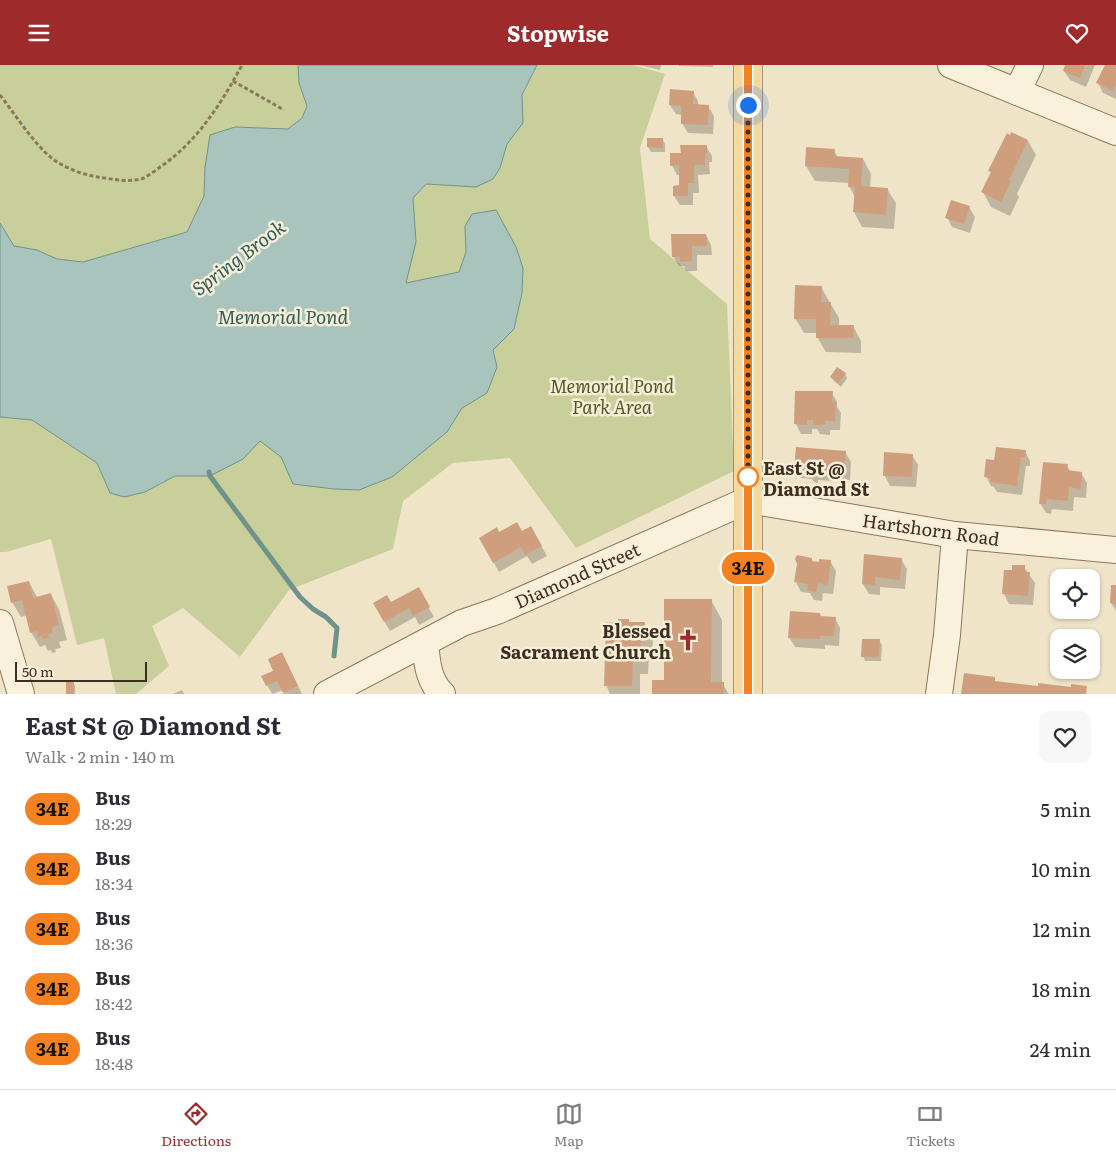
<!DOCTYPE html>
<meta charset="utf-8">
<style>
body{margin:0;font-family:Literata,serif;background:#f7f7f7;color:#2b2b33;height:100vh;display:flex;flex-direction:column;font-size:19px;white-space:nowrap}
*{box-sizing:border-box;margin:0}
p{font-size:16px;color:#7c7c81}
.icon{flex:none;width:28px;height:28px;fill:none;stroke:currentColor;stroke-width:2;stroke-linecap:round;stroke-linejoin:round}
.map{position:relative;height:629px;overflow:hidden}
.drawer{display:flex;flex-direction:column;background:#fff;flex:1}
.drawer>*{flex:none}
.badge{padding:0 10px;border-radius:16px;font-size:18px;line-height:32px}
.controls{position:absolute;left:1050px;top:504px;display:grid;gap:10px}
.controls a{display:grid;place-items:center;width:50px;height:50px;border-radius:10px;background:#fff;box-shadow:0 1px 4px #0004;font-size:25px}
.scale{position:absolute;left:15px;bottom:12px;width:132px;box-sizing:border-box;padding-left:5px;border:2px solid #3d2e20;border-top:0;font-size:14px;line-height:18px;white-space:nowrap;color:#3d2e20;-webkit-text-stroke:4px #f7eed8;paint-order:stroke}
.you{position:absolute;width:25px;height:25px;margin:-12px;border:4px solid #fff;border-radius:50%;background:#1a73e8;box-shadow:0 0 0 8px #1a73e833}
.map>.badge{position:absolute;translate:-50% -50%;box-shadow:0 0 0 2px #fff}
.round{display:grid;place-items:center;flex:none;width:52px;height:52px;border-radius:10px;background:#f7f7f7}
.summary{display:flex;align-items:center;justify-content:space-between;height:85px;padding:0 25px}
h1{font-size:24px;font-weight:700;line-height:38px}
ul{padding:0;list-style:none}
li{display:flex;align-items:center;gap:15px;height:60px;padding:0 25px}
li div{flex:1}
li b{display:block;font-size:19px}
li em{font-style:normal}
li .badge{min-width:55px;font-weight:700;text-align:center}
header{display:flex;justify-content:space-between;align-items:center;height:65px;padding:0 25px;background:#9e2a2b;color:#fff;font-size:22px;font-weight:700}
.dock{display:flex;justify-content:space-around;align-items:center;height:70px;border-top:1px solid #e1e1e2;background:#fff;font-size:14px;color:#7c7c81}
.dock a{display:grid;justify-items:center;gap:2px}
.dock .current{color:#9e2a2b}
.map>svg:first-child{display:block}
</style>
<header><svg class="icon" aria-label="menu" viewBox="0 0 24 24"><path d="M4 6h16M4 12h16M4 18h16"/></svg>Stopwise<svg class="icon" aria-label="heart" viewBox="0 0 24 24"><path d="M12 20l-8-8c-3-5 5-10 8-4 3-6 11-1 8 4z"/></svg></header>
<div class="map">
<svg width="1116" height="629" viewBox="0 0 1116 629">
<rect width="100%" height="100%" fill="#f0e4c8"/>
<g fill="#c9cf9b">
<path d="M 0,0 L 298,0 L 299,19 L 307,41 L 302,53 L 288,64 L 235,62 L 205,102 L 204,131 L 187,167 L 83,197 L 57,194 L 37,185 L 14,181 L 0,158 Z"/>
<path d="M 537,0 L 633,0 L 665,9 L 640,83 L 650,174 L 727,239 L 734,406 L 576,483 L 510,393 L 453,398 L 403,436 L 393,484 L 289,525 L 240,592 L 183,543 L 152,561 L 169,601 L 136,629 L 116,629 L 104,573 L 77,580 L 51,474 L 6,487 L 0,487 L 0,352 L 32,355 L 97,398 L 110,428 L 145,427 L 175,411 L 210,411 L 243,394 L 260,376 L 281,392 L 293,419 L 334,424 L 359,425 L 447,367 L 462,343 L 487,328 L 497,302 L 493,285 L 514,264 L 522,228 L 523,203 L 516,182 L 496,145 L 466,161 L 466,187 L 459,207 L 405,218 L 416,177 L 413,132 L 426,119 L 476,122 L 500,103 L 507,79 L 523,58 L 522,30 Z"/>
</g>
<path fill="#a9c4bc" stroke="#6f938a" d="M 298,0 L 537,0 L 522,30 L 523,58 L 507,79 L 500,103 L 493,114 L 476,122 L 426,119 L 413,133 L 416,177 L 406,218 L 459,207 L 466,187 L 465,161 L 472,149 L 496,145 L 516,182 L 523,203 L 522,228 L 514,264 L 493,285 L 497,302 L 487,328 L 462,343 L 447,367 L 392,412 L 359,425 L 334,424 L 293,419 L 281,392 L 260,376 L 243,394 L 210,411 L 175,411 L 145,427 L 124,432 L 110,428 L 97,398 L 32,355 L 0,352 L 0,158 L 14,181 L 37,185 L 57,194 L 83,197 L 187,167 L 204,131 L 205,102 L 210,70 L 235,62 L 288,64 L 302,53 L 307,41 L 299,18 Z"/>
<g fill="#0003">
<path d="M 639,0 L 661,0 L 660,5 Z"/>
<path d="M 679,0 L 713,0 L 713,2 L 679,1 Z"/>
<path d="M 1067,0 L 1095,0 L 1086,22 L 1070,15 L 1064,6 Z"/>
<path d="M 1107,0 L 1116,2 L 1116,34 L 1103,28 L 1098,18 Z"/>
<path d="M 693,27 L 698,36 L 698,41 L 708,41 L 714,51 L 713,69 L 688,68 L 682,58 L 682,50 L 676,49 L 670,40 Z"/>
<path d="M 648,74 L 662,74 L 665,79 L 665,87 L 651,87 L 648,82 Z"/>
<path d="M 1028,76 L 1036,90 L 1017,129 L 1019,132 L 1010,151 L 991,142 L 983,127 L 992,109 L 990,106 Z"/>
<path d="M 706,81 L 712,91 L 712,97 L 709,97 L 710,109 L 698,110 L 699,128 L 693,128 L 693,140 L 680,140 L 674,131 L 681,122 L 680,110 L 677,110 L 672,100 L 682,89 Z"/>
<path d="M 834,85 L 838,93 L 863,94 L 871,109 L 870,123 L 887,124 L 896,138 L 894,164 L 862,162 L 854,147 L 855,132 L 849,121 L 849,118 L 815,116 L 806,101 Z"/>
<path d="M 969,142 L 975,152 L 970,168 L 952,162 L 947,152 Z"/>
<path d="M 706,170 L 711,180 L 712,190 L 697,190 L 697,206 L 686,206 L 684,201 L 679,201 L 673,191 Z"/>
<path d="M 821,222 L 839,253 L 839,261 L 853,261 L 861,276 L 861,288 L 826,287 L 817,272 L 817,268 L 804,268 L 795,253 Z"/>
<path d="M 845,308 L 847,313 L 841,322 L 834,316 L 831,312 Z"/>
<path d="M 832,328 L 837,337 L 837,342 L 841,348 L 840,365 L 830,365 L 830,370 L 820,369 L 817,364 L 812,364 L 812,369 L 801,369 L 796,359 Z"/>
<path d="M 1025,386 L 1030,396 L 1030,401 L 1026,401 L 1022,430 L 997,427 L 994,422 L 991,421 L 986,411 L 995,397 Z"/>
<path d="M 845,387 L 851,397 L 850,415 L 832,413 L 832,416 L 818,415 L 818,418 L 814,417 L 812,414 L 801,413 L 795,404 Z"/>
<path d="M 912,390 L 918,400 L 916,422 L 890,421 L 885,411 Z"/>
<path d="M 1067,401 L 1071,407 L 1081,408 L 1087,418 L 1086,433 L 1074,432 L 1073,446 L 1052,444 L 1051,449 L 1046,448 L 1040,438 Z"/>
<path d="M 531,463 L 547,491 L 532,499 L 527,491 L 499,507 L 480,473 L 499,469 L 522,468 Z"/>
<path d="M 901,494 L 907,504 L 905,524 L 880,522 L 880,530 L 869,529 L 863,519 Z"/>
<path d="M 811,495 L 813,498 L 830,496 L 836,506 L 833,529 L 823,528 L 822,536 L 814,535 L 810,528 L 801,527 L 796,517 Z"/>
<path d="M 1024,502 L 1035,518 L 1033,540 L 1009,539 L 1004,529 L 1013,506 Z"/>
<path d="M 1068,506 L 1086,508 L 1088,512 L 1068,512 Z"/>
<path d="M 29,517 L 37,532 L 51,530 L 59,544 L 67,575 L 59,577 L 61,583 L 55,584 L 56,587 L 52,588 L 51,585 L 48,586 L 45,580 L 40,582 L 31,567 L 27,550 L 21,552 L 12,537 Z"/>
<path d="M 1091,522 L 1093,526 L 1091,549 L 1065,547 L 1064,545 L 1091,545 Z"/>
<path d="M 1116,522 L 1116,546 L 1111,538 Z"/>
<path d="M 418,524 L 434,552 L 419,560 L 415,552 L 390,566 L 374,539 L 391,539 Z"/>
<path d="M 711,535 L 722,555 L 722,618 L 729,629 L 654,629 L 654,616 L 665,616 Z"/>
<path d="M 820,549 L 822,553 L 835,553 L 840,563 L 839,581 L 825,580 L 825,584 L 795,582 L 789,572 Z"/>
<path d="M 630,558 L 644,559 L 653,573 L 652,588 L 649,588 L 648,609 L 640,609 L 640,629 L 610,629 L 606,620 Z"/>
<path d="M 879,575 L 882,580 L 881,596 L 865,596 L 863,591 Z"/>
<path d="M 287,598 L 302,629 L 284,629 L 283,625 L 272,629 L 263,612 Z"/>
<path d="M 73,617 L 75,621 L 75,629 L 67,629 Z"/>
<path d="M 182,625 L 184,629 L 173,629 Z"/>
</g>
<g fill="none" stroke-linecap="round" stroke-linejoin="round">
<path stroke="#6f938a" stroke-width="5" d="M 209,407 L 210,411 L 300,532 L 313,544 L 326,552 L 337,563 L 334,591"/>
</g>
<g fill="#cf9f7d">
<path d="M 1065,0 L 1085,0 L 1080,13 L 1063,6 Z"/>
<path d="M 1105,0 L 1116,0 L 1116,20 L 1113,26 L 1096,18 Z"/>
<path d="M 670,24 L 694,26 L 693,39 L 709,40 L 708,60 L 681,59 L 681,41 L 669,40 Z"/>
<path d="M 1011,67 L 1028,75 L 1009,115 L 1011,116 L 1001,137 L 981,127 L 991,107 L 988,106 L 1007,68 L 1010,70 Z"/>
<path d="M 647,73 L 663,73 L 663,83 L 647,82 Z"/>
<path d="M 680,80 L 707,80 L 707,88 L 705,88 L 705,100 L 694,100 L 694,118 L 688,118 L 688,131 L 673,131 L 673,121 L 679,120 L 679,100 L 670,101 L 670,88 L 681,88 Z"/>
<path d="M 806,82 L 835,84 L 834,91 L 863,93 L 861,121 L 888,123 L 886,150 L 853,147 L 855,122 L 848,122 L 849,104 L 805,101 Z"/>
<path d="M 951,135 L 970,141 L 964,159 L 945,153 Z"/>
<path d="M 671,169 L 706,169 L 707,181 L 692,181 L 692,196 L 680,197 L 680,192 L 672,192 Z"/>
<path d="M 795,220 L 822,221 L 821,237 L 831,237 L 830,260 L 854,260 L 853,273 L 816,273 L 816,254 L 794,254 Z"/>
<path d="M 837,302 L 846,308 L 838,318 L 830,312 Z"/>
<path d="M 795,326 L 833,326 L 832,337 L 836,337 L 835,356 L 825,356 L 825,360 L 813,360 L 813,355 L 807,355 L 807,360 L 794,359 Z"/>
<path d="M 796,382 L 846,386 L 844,405 L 827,404 L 827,407 L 813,406 L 813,408 L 807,408 L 807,405 L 794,404 Z"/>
<path d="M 996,382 L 1026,385 L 1025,392 L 1021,392 L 1017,421 L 990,417 L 991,413 L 984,412 L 986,394 L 994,395 Z"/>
<path d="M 884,387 L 913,389 L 912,412 L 883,411 Z"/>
<path d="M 1043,397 L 1068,399 L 1067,405 L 1082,407 L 1081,424 L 1069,422 L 1068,436 L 1047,434 L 1046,439 L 1039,439 Z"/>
<path d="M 517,457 L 522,466 L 531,461 L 542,481 L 525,490 L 521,482 L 493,498 L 479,473 L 497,462 L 499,467 Z"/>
<path d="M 864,489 L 902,493 L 900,515 L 875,512 L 875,520 L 862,519 Z"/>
<path d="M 797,490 L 812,493 L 812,496 L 819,497 L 819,494 L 831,495 L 828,520 L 818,518 L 816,527 L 807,526 L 808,519 L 794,517 L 797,499 L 795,494 Z"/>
<path d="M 1012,500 L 1025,500 L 1025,507 L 1030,507 L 1028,531 L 1002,529 L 1004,505 L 1012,505 Z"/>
<path d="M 1067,505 L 1086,506 L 1086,512 L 1066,512 Z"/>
<path d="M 29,516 L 33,533 L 51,528 L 59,560 L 52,562 L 53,568 L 48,569 L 49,573 L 43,574 L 42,571 L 38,572 L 37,566 L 30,568 L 22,535 L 11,538 L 7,521 Z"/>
<path d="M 1111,520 L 1116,520 L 1116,539 L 1110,538 Z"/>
<path d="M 419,522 L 430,542 L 413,551 L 409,543 L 384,557 L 373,538 L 387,530 L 391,537 Z"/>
<path d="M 664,534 L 712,534 L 711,617 L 724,617 L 724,629 L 652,629 L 652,615 L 664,615 Z"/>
<path d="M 790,546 L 820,548 L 820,551 L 836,552 L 834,571 L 820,571 L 820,574 L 788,573 Z"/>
<path d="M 618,554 L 629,554 L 629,557 L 645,557 L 645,574 L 641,574 L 640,595 L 633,595 L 632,621 L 604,621 L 606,557 L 618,558 Z"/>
<path d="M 862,574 L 880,574 L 879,592 L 861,592 Z"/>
<path d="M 282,587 L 298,621 L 283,628 L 277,616 L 266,621 L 261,611 L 273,606 L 268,594 Z"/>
<path d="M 964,608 L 995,612 L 995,616 L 1038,621 L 1038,618 L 1071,622 L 1071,619 L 1087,621 L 1086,629 L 961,629 Z"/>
<path d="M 66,615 L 74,615 L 73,629 L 66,629 Z"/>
</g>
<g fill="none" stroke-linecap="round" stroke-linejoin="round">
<g stroke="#8d765c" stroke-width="28">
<g id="minor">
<path d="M 951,0 L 1116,67"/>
<path d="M 1017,27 L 1030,0"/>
<path d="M 0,558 L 21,629"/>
<path d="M 425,578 C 427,597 428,615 442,629"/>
<path d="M 327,629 L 462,558 L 497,546 L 748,435 L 955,470 L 1116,485"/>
<path d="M 939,629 L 947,570 L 955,470"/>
</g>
</g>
<g stroke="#5b4430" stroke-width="29">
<path id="major" d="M 748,629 L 748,0"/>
</g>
<g stroke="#8d765c" stroke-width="3" stroke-dasharray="4 2.5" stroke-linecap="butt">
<path d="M 233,16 L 284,45"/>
<path d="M 0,30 C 15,49 29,72 47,89 C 61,102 80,109 98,112 C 112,114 130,118 144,113 C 149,110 155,106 160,102 C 197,77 221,39 242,0"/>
</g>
<use href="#minor" stroke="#faf1dc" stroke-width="26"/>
<use href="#major" stroke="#f3d9a0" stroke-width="28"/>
</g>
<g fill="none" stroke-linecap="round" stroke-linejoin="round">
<g stroke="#fff" stroke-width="11">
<path id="line" d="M 748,629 L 748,0"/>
</g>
<use href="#line" stroke="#f58220" stroke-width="8"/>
<path stroke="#3d2e20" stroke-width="5" stroke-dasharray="0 9" d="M 748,412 L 748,415 L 748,40"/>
</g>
<defs>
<g id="church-bare" transform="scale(1.725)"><path d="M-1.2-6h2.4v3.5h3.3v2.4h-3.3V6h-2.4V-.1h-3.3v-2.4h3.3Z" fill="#9e2a2b" stroke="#f7eed8" stroke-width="2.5" paint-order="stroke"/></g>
</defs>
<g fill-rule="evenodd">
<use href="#church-bare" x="688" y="575"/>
</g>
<circle fill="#fff" stroke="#f58220" stroke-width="2.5" cx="748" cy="412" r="10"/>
<g text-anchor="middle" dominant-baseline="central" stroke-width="5" stroke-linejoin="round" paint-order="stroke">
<g font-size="18" font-style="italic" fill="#4d5a26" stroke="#f7eed8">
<text x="612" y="320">Memorial Pond<tspan x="612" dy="21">Park Area</tspan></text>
</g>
<g font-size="18" font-weight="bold" fill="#3d2e20" stroke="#f7eed8" text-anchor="start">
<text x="763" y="402">East St @<tspan x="763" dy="21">Diamond St</tspan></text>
</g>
<g font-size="18" fill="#3d2e20" stroke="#f7eed8">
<text transform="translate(931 464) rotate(8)">Hartshorn Road</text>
<text transform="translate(577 510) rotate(-24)">Diamond Street</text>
</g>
<g font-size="18" font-weight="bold" fill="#3d2e20" stroke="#f7eed8" text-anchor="end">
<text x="671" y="565">Blessed<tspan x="671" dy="21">Sacrament Church</tspan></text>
</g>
<g font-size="19" font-style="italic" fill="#2f5d5a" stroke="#f7eed8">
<text transform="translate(238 192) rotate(-37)">Spring Brook</text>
<text x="283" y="251">Memorial Pond</text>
</g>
</g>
</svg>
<div class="controls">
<a><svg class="icon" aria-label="locate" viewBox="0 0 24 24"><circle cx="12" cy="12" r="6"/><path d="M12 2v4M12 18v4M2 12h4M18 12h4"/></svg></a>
<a><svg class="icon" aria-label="layers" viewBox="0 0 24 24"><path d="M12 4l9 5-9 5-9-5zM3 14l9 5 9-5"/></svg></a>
</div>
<div class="scale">50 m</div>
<div class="you" style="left:748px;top:40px"></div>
<b class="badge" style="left:748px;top:503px;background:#f58220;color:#111">34E</b>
</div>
<section class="drawer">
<div class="summary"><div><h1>East St @ Diamond St</h1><p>Walk · 2 min · 140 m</p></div><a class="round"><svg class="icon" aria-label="heart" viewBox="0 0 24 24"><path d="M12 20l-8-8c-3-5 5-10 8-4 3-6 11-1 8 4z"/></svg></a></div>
<ul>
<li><span class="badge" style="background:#f58220;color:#111">34E</span><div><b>Bus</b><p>18:29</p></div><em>5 min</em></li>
<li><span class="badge" style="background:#f58220;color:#111">34E</span><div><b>Bus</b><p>18:34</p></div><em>10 min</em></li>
<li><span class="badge" style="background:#f58220;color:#111">34E</span><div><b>Bus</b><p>18:36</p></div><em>12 min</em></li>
<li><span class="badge" style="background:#f58220;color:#111">34E</span><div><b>Bus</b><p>18:42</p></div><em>18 min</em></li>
<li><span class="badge" style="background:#f58220;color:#111">34E</span><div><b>Bus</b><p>18:48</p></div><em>24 min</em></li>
</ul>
</section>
<nav class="dock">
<a class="current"><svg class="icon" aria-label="directions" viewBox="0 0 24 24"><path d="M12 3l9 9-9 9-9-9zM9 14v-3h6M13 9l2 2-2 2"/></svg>Directions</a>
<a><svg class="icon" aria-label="map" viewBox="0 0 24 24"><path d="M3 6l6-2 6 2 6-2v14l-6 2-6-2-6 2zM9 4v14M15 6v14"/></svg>Map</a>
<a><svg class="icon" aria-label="tickets" viewBox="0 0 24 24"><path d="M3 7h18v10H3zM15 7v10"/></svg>Tickets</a>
</nav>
